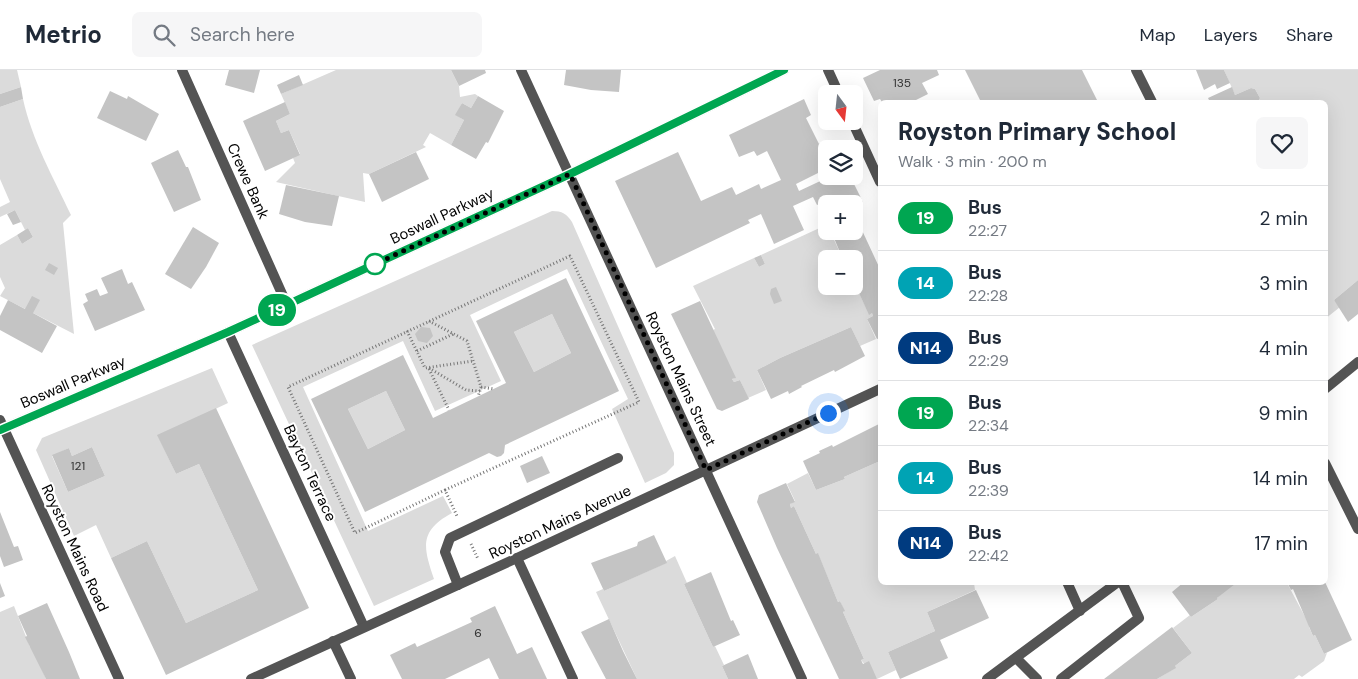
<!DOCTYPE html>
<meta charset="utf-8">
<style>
body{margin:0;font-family:"DM Sans",sans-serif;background:#f6f6f7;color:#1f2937;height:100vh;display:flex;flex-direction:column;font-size:19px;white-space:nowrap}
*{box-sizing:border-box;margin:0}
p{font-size:16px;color:#747a83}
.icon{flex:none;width:28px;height:28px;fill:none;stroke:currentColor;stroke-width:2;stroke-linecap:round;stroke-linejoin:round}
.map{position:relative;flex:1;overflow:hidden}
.side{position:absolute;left:878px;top:30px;width:450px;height:485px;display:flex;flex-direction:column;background:#fff;border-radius:8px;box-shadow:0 5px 20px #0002}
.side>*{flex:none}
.badge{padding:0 10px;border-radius:16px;font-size:18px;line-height:32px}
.needle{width:32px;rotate:165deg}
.buttons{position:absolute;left:818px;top:15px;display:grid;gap:10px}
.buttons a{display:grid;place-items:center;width:45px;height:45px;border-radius:8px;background:#fff;box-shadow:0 5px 20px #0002;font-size:25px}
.you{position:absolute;width:25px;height:25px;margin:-12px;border:4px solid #fff;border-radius:50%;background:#1a73e8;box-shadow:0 0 0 8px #1a73e833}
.map>.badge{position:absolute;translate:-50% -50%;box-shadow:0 0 0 2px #fff}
.round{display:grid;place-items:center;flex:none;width:52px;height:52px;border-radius:8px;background:#f6f6f7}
.overview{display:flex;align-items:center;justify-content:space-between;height:85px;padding:0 20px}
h1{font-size:24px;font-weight:800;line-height:38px}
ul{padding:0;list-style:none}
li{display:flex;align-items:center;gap:15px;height:65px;padding:0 20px;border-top:1px solid #e0e1e3}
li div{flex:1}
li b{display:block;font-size:19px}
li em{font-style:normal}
li .badge{min-width:55px;font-weight:700;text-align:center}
header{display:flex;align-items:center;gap:30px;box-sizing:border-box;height:70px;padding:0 25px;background:#fff;border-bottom:1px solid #e0e1e3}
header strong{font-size:24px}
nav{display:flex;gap:28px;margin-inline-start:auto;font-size:18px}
.search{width:350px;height:45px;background:#f6f6f7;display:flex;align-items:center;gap:12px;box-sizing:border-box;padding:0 18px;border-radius:8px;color:#747a83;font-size:19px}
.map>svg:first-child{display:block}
</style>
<header>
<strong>Metrio</strong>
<div class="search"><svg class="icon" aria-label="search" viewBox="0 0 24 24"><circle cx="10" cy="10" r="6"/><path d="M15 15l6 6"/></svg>Search here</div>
<nav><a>Map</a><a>Layers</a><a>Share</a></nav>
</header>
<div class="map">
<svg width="1358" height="609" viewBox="0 0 1358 609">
<rect width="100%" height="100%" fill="#fff"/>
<g fill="#dbdbdb" fill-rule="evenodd">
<path d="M 0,0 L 17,0 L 21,17 L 0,24 Z"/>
<path d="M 336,0 L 451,0 L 459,16 L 460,27 L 475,24 L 478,26 L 471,38 L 462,33 L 456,45 L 464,50 L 451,75 L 430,63 L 423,75 L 426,77 L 369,104 L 363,103 L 365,132 L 276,112 L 295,93 L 293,88 L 300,84 L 289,60 L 281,63 L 276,51 L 290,44 L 281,24 Z"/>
<path d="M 1224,0 L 1358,0 L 1358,210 L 1334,230 L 1340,237 L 1325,249 L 1325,213 L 1328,212 L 1325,206 L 1325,32 L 1258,32 L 1260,28 L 1255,19 L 1251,18 L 1235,25 Z"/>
<path d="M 23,29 C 32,70 53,107 71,145 L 63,153 L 74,264 L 0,226 L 5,218 L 0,207 L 0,175 L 17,165 L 22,174 L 33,167 L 28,158 L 25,160 L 15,140 L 0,147 L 0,137 L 10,132 L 0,109 L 0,37 Z"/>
<path d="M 552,141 C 562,141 567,144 572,152 L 674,383 L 674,395 L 666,403 L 645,413 L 612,339 L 628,329 L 567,199 L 470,245 L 501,311 L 435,341 L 403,271 L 303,317 L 368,461 L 443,426 L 452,443 C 419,461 423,477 434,509 L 374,536 L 252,275 Z"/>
<path d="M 826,155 L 826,161 L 830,161 L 842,187 L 826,189 L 826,216 L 854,216 L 854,212 L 869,244 L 872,243 L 873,246 L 867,249 L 876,269 L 860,276 L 851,257 L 780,288 L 757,300 L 766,320 L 748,328 L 740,310 L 734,312 L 732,309 L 735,308 L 713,260 L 715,259 L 693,216 L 754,188 L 759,197 L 765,194 L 761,185 Z"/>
<path d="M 552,244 L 571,283 L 534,302 L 514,262 Z"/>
<path d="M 212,298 L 228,333 L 158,366 L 176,404 L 199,394 L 258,520 L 186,553 L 147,471 L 111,488 L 96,455 L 74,466 L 36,380 L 42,368 ZM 92,377 L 105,406 L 68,422 L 52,386 L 69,378 L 72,386 Z"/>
<path d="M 386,321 L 405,360 L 368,379 L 348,339 Z"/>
<path d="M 880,391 L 880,512 L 974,513 L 975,520 L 927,542 L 935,561 L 888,582 L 896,600 L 877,609 L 861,590 L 864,589 L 843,542 L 844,541 L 840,531 L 838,532 L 818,484 L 816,484 L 794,436 L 791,438 L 790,434 L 795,431 L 787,414 L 808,403 L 816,420 L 845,409 L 844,407 Z"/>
<path d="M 675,486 L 687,513 L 684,514 L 713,577 L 715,576 L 724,595 L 722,596 L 728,609 L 637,609 L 596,522 L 603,519 L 604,521 L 666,493 L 666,491 Z"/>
<path d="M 1233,513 L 1287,513 L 1310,556 L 1309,557 L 1313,566 L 1315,565 L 1324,584 L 1327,583 L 1324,591 L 1302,607 L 1299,605 L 1294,609 L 1157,609 L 1175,598 L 1175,596 L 1192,583 L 1173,558 L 1190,545 L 1191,547 L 1218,529 L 1217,528 Z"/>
<path d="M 14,536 L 30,577 L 32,576 L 46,609 L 0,609 L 0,542 Z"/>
</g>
<g fill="#c4c4c4" fill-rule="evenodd">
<path d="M 229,0 L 260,0 L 254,23 L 225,15 Z"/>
<path d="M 451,0 L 485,0 L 486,3 L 459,16 Z"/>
<path d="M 566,0 L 621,0 L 619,22 L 591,20 L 564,15 Z"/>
<path d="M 880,0 L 937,0 L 939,5 L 922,13 L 928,24 L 914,31 L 915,32 L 882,32 L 880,29 L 874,31 L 863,8 Z"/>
<path d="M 965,0 L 1082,0 L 1098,32 L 981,32 Z"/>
<path d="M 1196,0 L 1224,0 L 1230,13 L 1217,19 L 1215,14 L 1204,20 Z"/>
<path d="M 299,5 L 303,15 L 281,24 L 277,15 Z"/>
<path d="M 21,17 L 23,29 L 0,37 L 0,24 Z"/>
<path d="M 1232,17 L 1235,25 L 1251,18 L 1255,19 L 1260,28 L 1258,32 L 1210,32 L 1208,28 Z"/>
<path d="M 110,21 L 127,29 L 128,26 L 159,44 L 146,71 L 97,48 Z"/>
<path d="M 478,26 L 504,41 L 488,73 L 486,72 L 476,89 L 451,75 L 464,50 L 455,45 L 462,33 L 471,38 Z"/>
<path d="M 804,29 L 811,45 L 806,48 L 819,74 L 823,72 L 826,79 L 826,99 L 796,114 L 799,121 L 831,106 L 850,106 L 863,132 L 854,137 L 854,134 L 830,134 L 828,130 L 817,135 L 813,127 L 793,136 L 804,160 L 774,174 L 761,144 L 748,150 L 750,153 L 656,198 L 615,111 L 678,82 L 701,131 L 732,117 L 736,125 L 759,114 L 761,119 L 781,110 L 767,81 L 757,86 L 754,81 L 739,87 L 729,65 Z"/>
<path d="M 285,32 L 290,44 L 276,51 L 281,63 L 289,60 L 300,85 L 265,101 L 243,51 Z"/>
<path d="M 178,80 L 186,97 L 188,97 L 201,130 L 174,142 L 151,93 Z"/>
<path d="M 416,82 L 429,109 L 382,132 L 369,104 Z"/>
<path d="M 286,115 L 339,126 L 332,156 L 305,152 L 279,144 Z"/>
<path d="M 15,140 L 21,152 L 13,155 L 7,144 Z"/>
<path d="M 860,156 L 880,199 L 880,268 L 877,269 L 867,249 L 873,246 L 872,243 L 869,245 L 854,212 L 854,189 L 839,189 L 842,187 L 834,168 L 848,161 L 854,161 L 854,159 Z"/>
<path d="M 193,157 L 219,173 L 206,197 L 191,219 L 165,204 Z"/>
<path d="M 28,158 L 33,167 L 22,174 L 17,165 Z"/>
<path d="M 761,185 L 765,194 L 759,197 L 754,188 Z"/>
<path d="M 49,193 L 58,198 L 54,205 L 45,200 Z"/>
<path d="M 122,199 L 128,214 L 132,212 L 145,240 L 95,261 L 83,234 L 88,231 L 85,224 L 97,219 L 100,226 L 108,223 L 101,208 Z"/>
<path d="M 566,208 L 619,321 L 505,375 L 504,383 L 501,386 L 497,387 L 489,383 L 365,442 L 311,329 L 403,285 L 433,348 L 506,313 L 476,251 ZM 552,244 L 571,283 L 534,302 L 514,262 ZM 386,321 L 405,360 L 368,379 L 348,339 Z"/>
<path d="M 1358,210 L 1358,244 L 1348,252 L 1334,230 Z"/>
<path d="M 776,217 L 782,231 L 774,234 L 770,224 L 771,219 Z"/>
<path d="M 32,226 L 40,230 L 33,243 L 57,256 L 42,283 L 0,260 L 0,246 L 8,230 L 25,239 Z"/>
<path d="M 700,231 L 736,308 L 732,309 L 734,312 L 740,310 L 749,329 L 722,341 L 717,339 L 671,244 Z"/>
<path d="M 421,257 L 430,258 L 433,266 L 427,273 L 418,271 L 415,264 Z"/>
<path d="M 851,257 L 865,286 L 835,302 L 834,300 L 801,316 L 802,317 L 789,324 L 788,321 L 771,329 L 757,300 L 780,288 Z"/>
<path d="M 216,338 L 309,538 L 166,605 L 111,488 L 147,471 L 186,553 L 258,520 L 199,394 L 176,404 L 157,365 Z"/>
<path d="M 879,354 L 880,391 L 844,407 L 845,409 L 816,420 L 803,391 L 820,383 L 819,381 L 832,375 L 833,377 Z"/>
<path d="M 92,377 L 105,406 L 68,422 L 52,385 L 69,378 L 72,386 Z"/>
<path d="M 542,386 L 550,403 L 527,413 L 520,396 Z"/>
<path d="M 786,413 L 795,432 L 790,434 L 791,438 L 794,436 L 816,484 L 818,483 L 838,532 L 840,531 L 845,541 L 843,542 L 864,589 L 861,590 L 863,594 L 869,591 L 877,609 L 839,609 L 777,478 L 757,432 L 759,425 Z"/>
<path d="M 0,442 L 14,477 L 18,476 L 23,490 L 4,497 L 0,486 Z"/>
<path d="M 654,465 L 667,493 L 604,521 L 591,493 L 637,476 L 638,472 Z"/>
<path d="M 711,502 L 731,551 L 733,550 L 740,565 L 713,577 L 684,514 Z"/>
<path d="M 1184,512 L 1233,512 L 1235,514 L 1217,528 L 1218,529 L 1191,547 L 1172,522 Z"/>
<path d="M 1287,512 L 1325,512 L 1352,570 L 1324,584 L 1315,565 L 1313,566 L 1293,519 L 1291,520 Z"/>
<path d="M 0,513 L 5,526 L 0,528 Z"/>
<path d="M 976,520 L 989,548 L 940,570 L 948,588 L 900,609 L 888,582 L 935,561 L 927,542 Z"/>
<path d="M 47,533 L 69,582 L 80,609 L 46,609 L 25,567 L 27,566 L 18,546 Z"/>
<path d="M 495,536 L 517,584 L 532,577 L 547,609 L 499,609 L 489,588 L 445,609 L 402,609 L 390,585 L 415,573 L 417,577 L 472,552 L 470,548 Z"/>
<path d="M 609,549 L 623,581 L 637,609 L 606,609 L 581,562 Z"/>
<path d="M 1172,557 L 1192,583 L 1175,596 L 1176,598 L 1157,609 L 1104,609 Z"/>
<path d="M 748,584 L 758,609 L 728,609 L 722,596 Z"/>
</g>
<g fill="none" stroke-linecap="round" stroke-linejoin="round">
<g stroke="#767676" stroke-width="3" stroke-dasharray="1 2.5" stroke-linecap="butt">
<path d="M 429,251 L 467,271 L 481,317 L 478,327"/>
<path d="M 407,261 L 425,298 L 473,291"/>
<path d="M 417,281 L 453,264"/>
<path d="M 429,298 L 466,320 L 480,321"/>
<path d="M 429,299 L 449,340"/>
<path d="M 481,317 L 494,319"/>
<path d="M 445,420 L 639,332 L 570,186 L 288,317 L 355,463 L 445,420 L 457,446"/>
<path d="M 471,474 L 478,489"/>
</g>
<path stroke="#545454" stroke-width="10" d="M 458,515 L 445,482 L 450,468 L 618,388"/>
<g stroke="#545454" stroke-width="10">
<path d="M 182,0 L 287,235"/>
<path d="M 521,0 L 802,609"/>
<path d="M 828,0 L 839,24"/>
<path d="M 852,51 L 880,112"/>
<path d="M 228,262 L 364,557"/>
<path d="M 1325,319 L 1358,292"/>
<path d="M 0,350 L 119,609"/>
<path d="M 517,488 L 573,609"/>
<path d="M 1067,512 L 1080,541"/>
<path d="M 333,571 L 351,609"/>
<path d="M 1016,588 L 1037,609"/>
<path d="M 251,609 L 517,488 L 880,319"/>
<path d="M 987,609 L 1118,512"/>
<path d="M 1061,609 L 1139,548 L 1122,512"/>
</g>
<g stroke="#545454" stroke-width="10">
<path d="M 1136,0 L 1152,32"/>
<path d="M 0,360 L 228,262 L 570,104 L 784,0"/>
<path d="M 1325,393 L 1358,459"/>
</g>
</g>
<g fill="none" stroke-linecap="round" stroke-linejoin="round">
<g stroke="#fff" stroke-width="11">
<path id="line" d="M 0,360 L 228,262 L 570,104 L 784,0"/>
</g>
<use href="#line" stroke="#00a651" stroke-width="8"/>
<path stroke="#000" stroke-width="5" stroke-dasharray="0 9" d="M 375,194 L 373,195 L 570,104 L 706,400 L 828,343"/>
</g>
<circle fill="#fff" stroke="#00a651" stroke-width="2.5" cx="375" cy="194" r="10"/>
<g text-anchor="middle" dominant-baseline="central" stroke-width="4" stroke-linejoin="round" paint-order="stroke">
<g font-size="12" fill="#313131">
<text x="902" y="13">135</text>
<text x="78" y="396">121</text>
<text x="478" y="563">6</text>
</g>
<g font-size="15" fill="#000" stroke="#fff">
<text transform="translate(248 111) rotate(66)">Crewe Bank</text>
<text transform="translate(442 146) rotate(-25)">Boswall Parkway</text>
<text transform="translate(681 309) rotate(65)">Royston Mains Street</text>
<text transform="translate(73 312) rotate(-23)">Boswall Parkway</text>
<text transform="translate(310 403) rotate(65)">Bayton Terrace</text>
<text transform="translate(560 452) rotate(-25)">Royston Mains Avenue</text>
<text transform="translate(75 478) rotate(65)">Royston Mains Road</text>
</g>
</g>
</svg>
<div class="buttons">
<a><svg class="needle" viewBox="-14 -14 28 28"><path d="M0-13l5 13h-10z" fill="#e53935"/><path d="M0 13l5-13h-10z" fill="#747a83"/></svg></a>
<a><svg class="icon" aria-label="layers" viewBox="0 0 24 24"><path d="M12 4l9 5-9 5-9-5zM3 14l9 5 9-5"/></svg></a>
<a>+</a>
<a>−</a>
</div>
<div class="you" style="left:828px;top:343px"></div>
<b class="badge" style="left:277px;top:240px;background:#00a651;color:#fff">19</b>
<section class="side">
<div class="overview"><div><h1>Royston Primary School</h1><p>Walk · 3 min · 200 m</p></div><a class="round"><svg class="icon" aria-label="heart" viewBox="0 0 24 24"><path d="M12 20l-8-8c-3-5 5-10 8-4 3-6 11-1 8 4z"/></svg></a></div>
<ul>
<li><span class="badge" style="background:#00a651;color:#fff">19</span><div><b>Bus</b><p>22:27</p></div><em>2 min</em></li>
<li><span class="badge" style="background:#00a3b4;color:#fff">14</span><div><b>Bus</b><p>22:28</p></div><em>3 min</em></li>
<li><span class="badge" style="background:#003b80;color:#fff">N14</span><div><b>Bus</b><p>22:29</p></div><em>4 min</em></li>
<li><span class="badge" style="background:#00a651;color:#fff">19</span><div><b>Bus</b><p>22:34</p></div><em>9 min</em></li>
<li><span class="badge" style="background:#00a3b4;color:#fff">14</span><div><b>Bus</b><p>22:39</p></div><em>14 min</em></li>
<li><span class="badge" style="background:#003b80;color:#fff">N14</span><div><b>Bus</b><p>22:42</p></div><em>17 min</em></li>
</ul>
</section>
</div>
